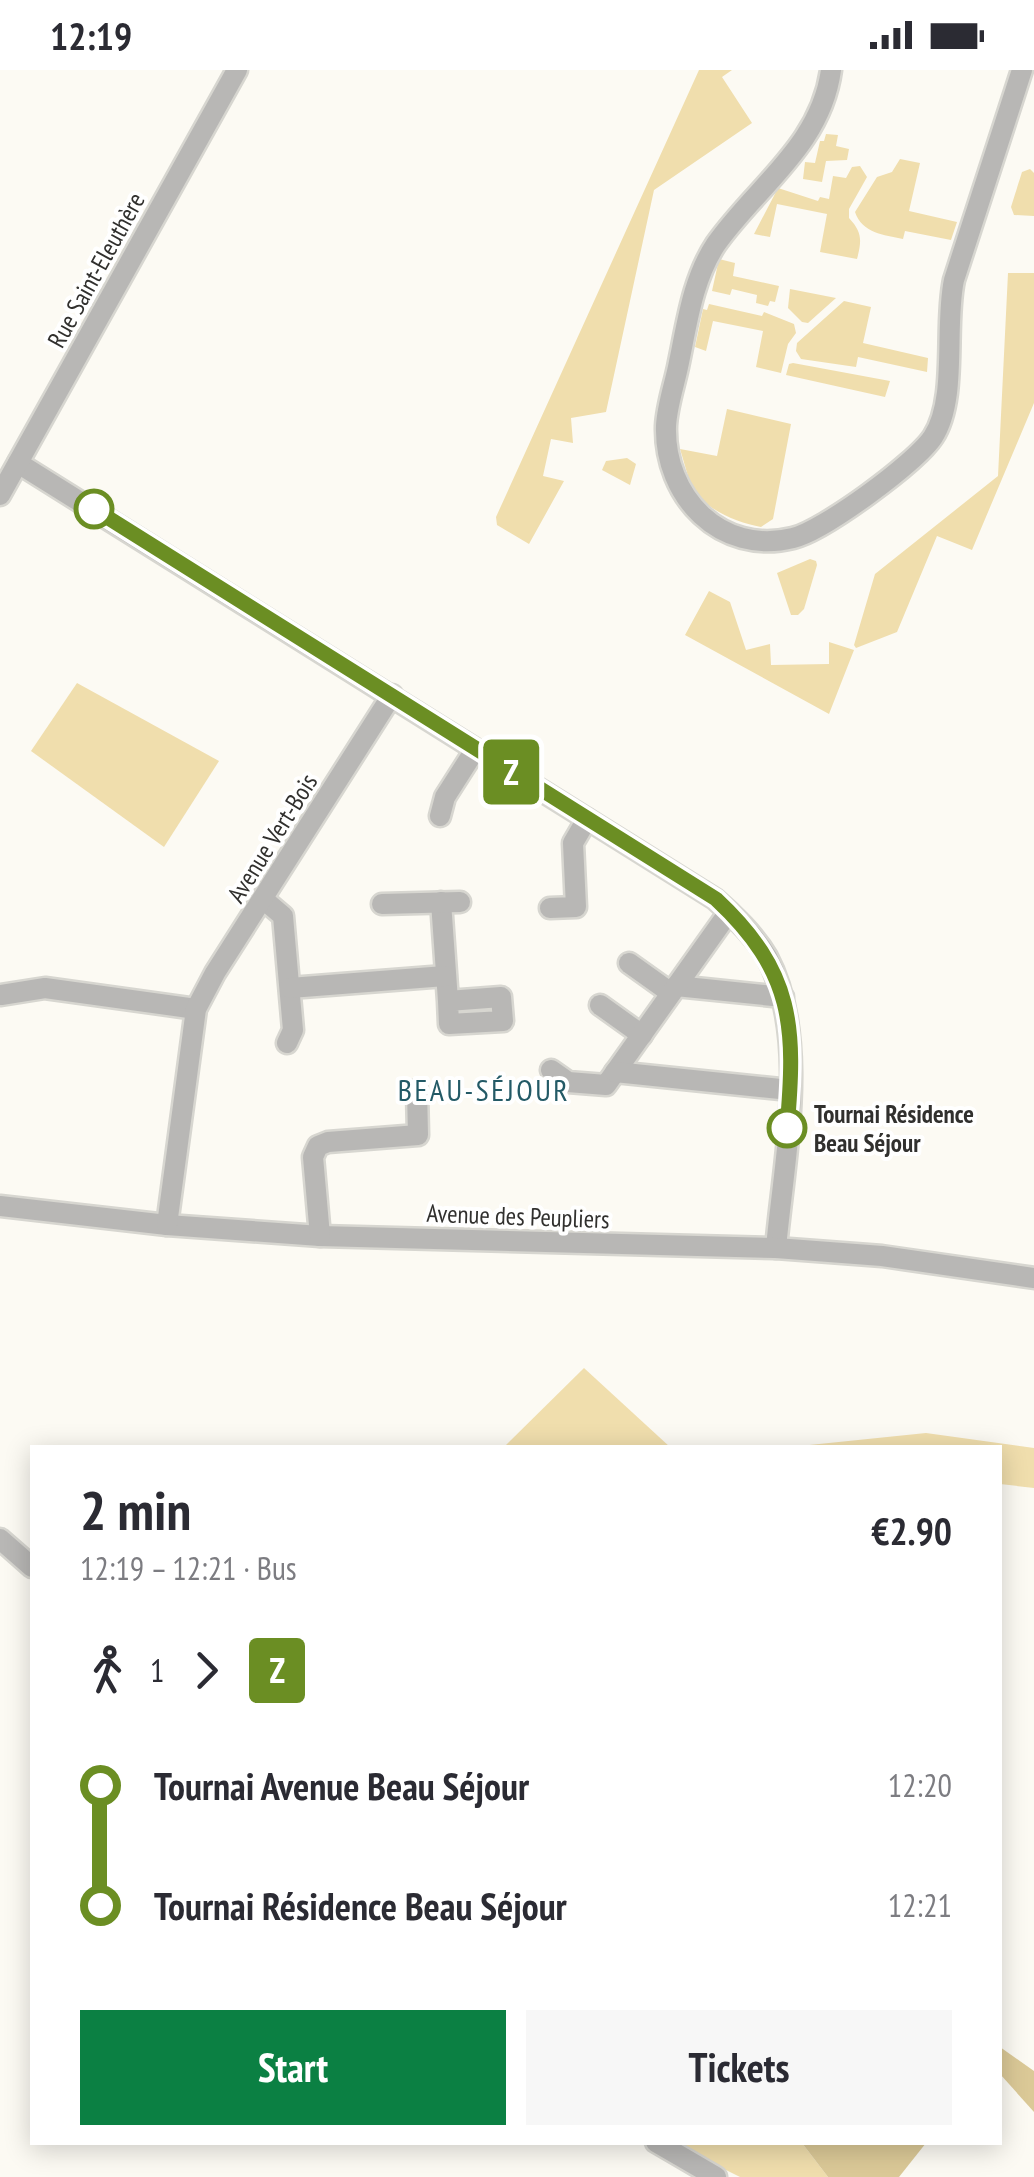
<!DOCTYPE html>
<meta charset="utf-8">
<style>
body{margin:0;font-family:"PT Sans Narrow",sans-serif;background:#f7f7f7;color:#2b2b33;height:100vh;display:flex;flex-direction:column;font-size:38px;white-space:nowrap}
*{box-sizing:border-box;margin:0}
p{font-size:32px;color:#7c7c81}
.icon{flex:none;width:55px;height:55px;fill:none;stroke:currentColor;stroke-width:2;stroke-linecap:round;stroke-linejoin:round}
.map{position:relative;flex:1;overflow:hidden}
.panel{position:absolute;left:30px;top:1375px;width:972px;height:700px;display:flex;flex-direction:column;background:#fff;border-radius:0px;box-shadow:0 5px 25px #0003}
.panel>*{flex:none}
.badge{padding:0 20px;border-radius:8px;font-size:35px;line-height:65px}
.map>.badge{position:absolute;translate:-50% -50%;box-shadow:0 0 0 5px #fff}
.legs{display:flex;align-items:center;gap:15px;height:110px;padding:0 50px;font-size:32px}
.legs p{margin-inline-start:auto}
.summary{display:flex;align-items:center;justify-content:space-between;height:170px;padding:0 50px}
h1{font-size:55px;font-weight:800;line-height:75px}
.primary-button{display:flex;gap:20px;margin-top:auto;padding:20px 50px}
.primary-button a{flex:1;height:115px;border-radius:0px;background:#0b8043;color:#fff;font-size:40px;font-weight:800;line-height:115px;text-align:center}
.primary-button a+a{background:#f7f7f7;color:#2b2b33}
ul{padding:0 50px;list-style:none}
li{display:flex;align-items:center;gap:35px;height:120px;font-size:38px}
li i{display:grid;place-items:center;width:15px;height:100%;margin:0 12px;background:currentColor}
li i::after{content:'';width:25px;height:25px;margin:-12px;border:8px solid;border-radius:50%;background:#fff}
li p{margin-inline-start:auto}
li:first-child i{background:linear-gradient(#0000 50%,currentColor 0)}
li:last-child i{background:linear-gradient(currentColor 50%,#0000 0)}
.status{display:flex;justify-content:space-between;align-items:center;height:70px;padding:0 50px;background:#fff;direction:ltr}
.status svg{height:28px;fill:currentColor}
.map>svg:first-child{display:block}
</style>
<div class="status"><b>12:19</b><svg viewBox="0 0 49 12"><path d="M0 12V9h3v3zM5 12V6h3v6zM10 12V3h3v9zM15 12V0h3v12zM26 1h20v11H26zM47 4h2v5h-2z"/></svg></div>
<div class="map">
<svg width="1034" height="2107" viewBox="0 0 1034 2107">
<rect width="100%" height="100%" fill="#fcfaf3"/>
<g fill="#f0dead">
<path d="M 699,0 L 732,0 L 722,7 L 752,53 L 654,120 L 606,342 L 571,348 L 573,373 L 551,369 L 543,406 L 564,411 L 529,474 L 497,455 L 496,447 Z"/>
<path d="M 826,64 L 838,65 L 836,76 L 849,79 L 847,90 L 826,91 L 822,112 L 803,109 L 805,92 L 815,93 L 820,71 L 824,71 Z"/>
<path d="M 900,89 L 920,93 L 909,141 L 957,152 L 951,170 L 905,161 L 903,169 C 884,165 862,163 855,142 L 877,107 L 892,102 Z"/>
<path d="M 860,96 L 867,107 L 849,139 L 849,148 C 862,162 862,170 857,189 L 820,182 L 827,144 L 777,134 L 770,167 L 754,164 L 778,118 L 818,131 L 820,127 L 829,129 L 833,106 L 846,108 L 852,97 Z"/>
<path d="M 1030,99 L 1034,103 L 1034,146 L 1014,145 L 1011,137 L 1022,102 Z"/>
<path d="M 719,189 L 735,193 L 733,206 L 779,216 L 775,232 L 770,231 L 768,236 L 756,233 L 757,225 L 732,219 L 730,225 L 712,221 Z"/>
<path d="M 1008,203 L 1034,203 L 1034,333 L 972,480 L 937,466 L 897,562 L 856,578 L 854,575 L 875,504 L 998,406 Z"/>
<path d="M 790,219 L 836,228 L 808,253 L 802,252 L 788,238 Z"/>
<path d="M 844,231 L 871,237 L 863,273 L 928,288 L 927,302 L 858,287 L 856,297 L 801,289 L 796,281 L 797,273 Z"/>
<path d="M 709,234 L 762,246 L 764,242 L 794,254 L 796,263 L 788,274 L 781,303 L 756,297 L 763,261 L 713,251 L 706,281 L 695,277 L 703,239 L 707,240 Z"/>
<path d="M 793,293 L 890,311 L 885,327 L 786,305 L 789,294 Z"/>
<path d="M 727,339 L 791,354 L 773,449 L 761,457 C 738,453 705,440 693,418 C 687,406 684,391 680,379 L 717,386 Z"/>
<path d="M 627,388 L 636,394 L 630,415 L 602,400 L 606,391 Z"/>
<path d="M 810,489 L 816,491 L 817,495 L 804,539 L 798,545 L 791,545 L 777,503 Z"/>
<path d="M 709,521 L 730,532 L 746,580 L 770,574 L 771,595 L 829,594 L 829,572 L 854,580 L 829,644 L 685,565 Z"/>
<path d="M 77,613 L 219,691 L 164,777 L 31,681 Z"/>
<path d="M 584,1298 L 670,1377 L 504,1377 Z"/>
<path d="M 926,1363 L 1034,1378 L 1034,1418 L 1000,1414 L 1000,1378 L 790,1377 Z"/>
<path d="M 672,2073 L 802,2073 L 828,2107 L 740,2107 Z"/>
</g>
<g fill="#dbc997">
<path d="M 1000,1977 L 1034,2001 L 1034,2042 L 1000,2004 Z"/>
<path d="M 802,2073 L 926,2073 L 899,2107 L 828,2107 Z"/>
</g>
<g fill="none" stroke-linecap="round" stroke-linejoin="round">
<g stroke="#d7d6d0" stroke-width="25">
<g id="minor">
<path d="M 831,0 C 821,75 757,116 716,174 C 692,210 687,255 678,297 C 674,316 667,336 666,356 C 664,426 720,486 793,468 C 823,461 916,393 933,367 C 958,329 944,256 954,210 L 1022,0"/>
<path d="M 18,393 L 715,829 C 734,846 754,865 767,887 C 810,968 784,1089 776,1178"/>
<path d="M 0,425 L 237,0"/>
<path d="M 440,746 L 445,727 L 475,680"/>
<path d="M 263,829 L 283,846 L 293,960 L 287,973"/>
<path d="M 441,832 L 448,931 L 501,927 L 503,951 L 449,954 L 448,931"/>
<path d="M 382,834 L 460,832"/>
<path d="M 550,838 L 576,837 L 573,773 L 587,749"/>
<path d="M 629,893 L 671,923"/>
<path d="M 676,916 L 783,927"/>
<path d="M 290,918 L 445,906"/>
<path d="M 1,925 L 45,918 L 196,939"/>
<path d="M 600,935 L 642,965"/>
<path d="M 551,1000 L 568,1012 L 606,1015 L 729,842"/>
<path d="M 615,1002 L 790,1020"/>
<path d="M 0,1136 L 167,1155 L 320,1166 L 776,1178 L 882,1186 L 1034,1208"/>
<path d="M 167,1155 L 196,939 L 215,903 L 392,625"/>
<path d="M 320,1166 L 313,1087 L 318,1076 L 328,1072 L 418,1065 L 417,1020"/>
<path d="M 0,1469 L 32,1497"/>
<path d="M 656,2072 L 716,2107"/>
</g>
</g>
<use href="#minor" stroke="#b8b7b5" stroke-width="20"/>
</g>
<g fill="none" stroke-linecap="round" stroke-linejoin="round">
<g stroke="#fff" stroke-width="22">
<path id="line-1" d="M 94,439 L 716,829 C 794,902 796,957 787,1058"/>
</g>
<use href="#line-1" stroke="#6b8e23" stroke-width="15"/>
</g>
<g fill="#fff" stroke="#6b8e23" stroke-width="5">
<circle cx="94" cy="439" r="18"/>
<circle cx="787" cy="1058" r="18"/>
</g>
<g text-anchor="middle" dominant-baseline="central" stroke-width="8" stroke-linejoin="round" paint-order="stroke">
<g font-size="25" fill="#31302e" stroke="#fff">
<text transform="translate(96 200) rotate(-61)">Rue Saint-Eleuthère</text>
<text transform="translate(272 768) rotate(-58)">Avenue Vert-Bois</text>
<text transform="translate(518 1146) rotate(2)">Avenue des Peupliers</text>
</g>
<g font-size="25" font-weight="bold" fill="#31302e" stroke="#fff" text-anchor="start">
<text x="814" y="1044">Tournai Résidence<tspan x="814" dy="29">Beau Séjour</tspan></text>
</g>
<g font-size="30" letter-spacing="2.5" fill="#235a66" stroke="#fff">
<text x="484" y="1019">BEAU-SÉJOUR</text>
</g>
</g>
</svg>
<b class="badge" style="left:511px;top:702px;background:#6b8e23;color:#fff">Z</b>
<section class="panel">
<div class="summary"><div><h1>2 min</h1><p>12:19 – 12:21 · Bus</p></div><b>€2.90</b></div>
<div class="legs"><svg class="icon" aria-label="walk" viewBox="0 0 24 24"><circle cx="13" cy="4" r="2"/><path d="M13 8l-2 6 4 7M11 14l-3 7M7 12l3-4h3l4 4"/></svg>1<svg class="icon" aria-label="forward" viewBox="0 0 24 24"><path d="M9 5l7 7-7 7"/></svg><b class="badge" style="background:#6b8e23;color:#fff">Z</b></div>
<ul>
<li><i style="color:#6b8e23"></i><b>Tournai Avenue Beau Séjour</b><p>12:20</p></li>
<li><i style="color:#6b8e23"></i><b>Tournai Résidence Beau Séjour</b><p>12:21</p></li>
</ul>
<div class="primary-button"><a>Start</a><a>Tickets</a></div>
</section>
</div>
